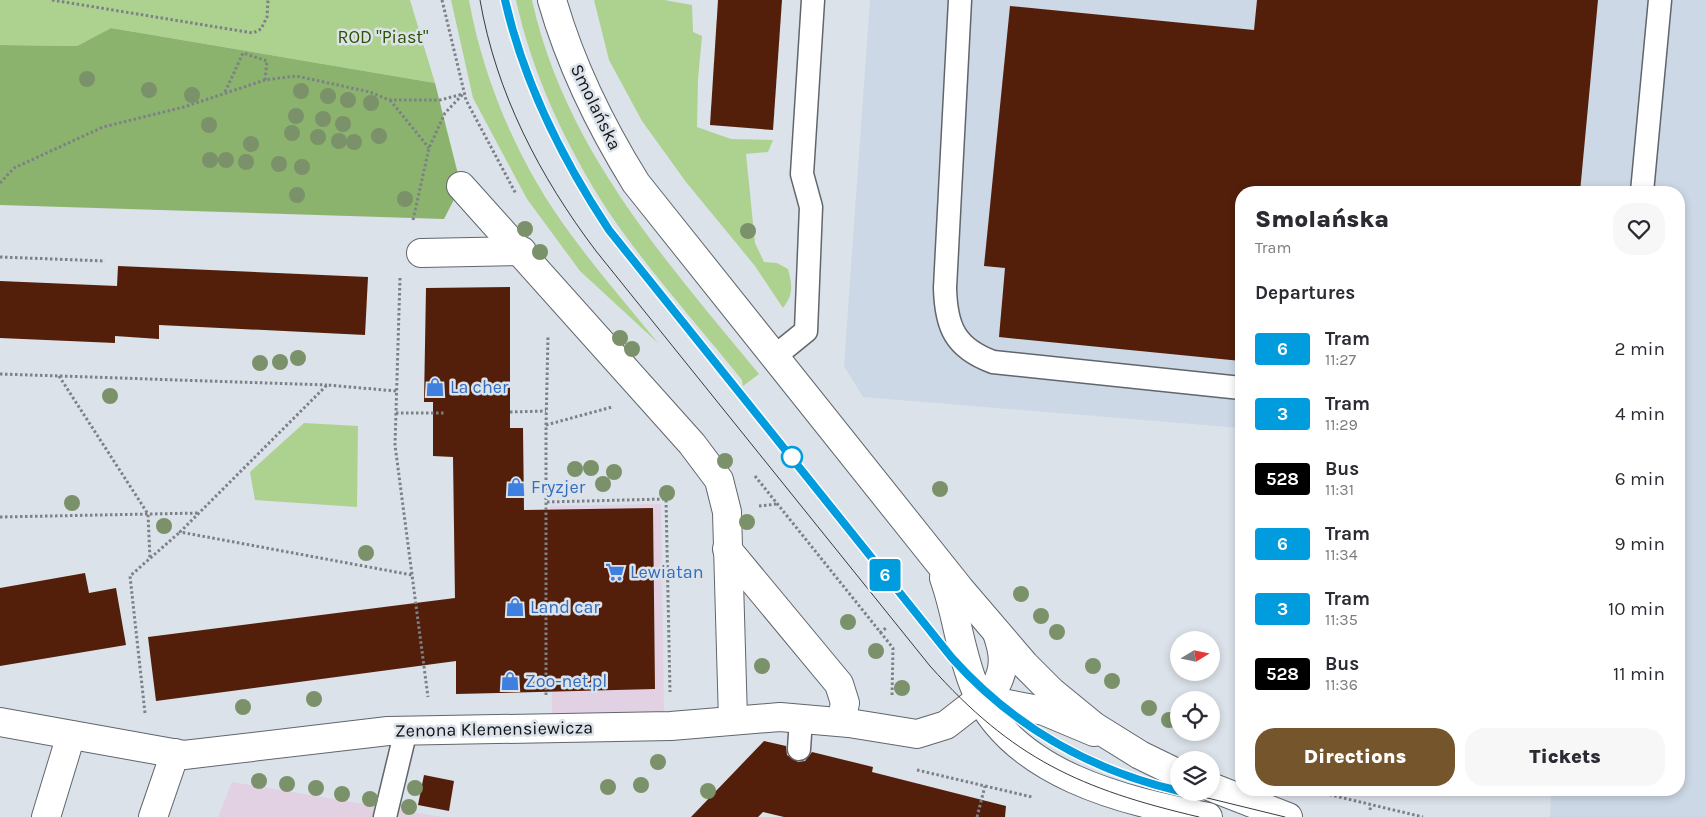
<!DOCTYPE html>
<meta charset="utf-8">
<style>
body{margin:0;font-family:Karla,sans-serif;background:#f7f7f7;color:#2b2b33;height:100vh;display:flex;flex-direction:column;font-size:19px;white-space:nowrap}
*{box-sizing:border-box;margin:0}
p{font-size:16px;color:#7c7c81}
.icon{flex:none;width:28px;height:28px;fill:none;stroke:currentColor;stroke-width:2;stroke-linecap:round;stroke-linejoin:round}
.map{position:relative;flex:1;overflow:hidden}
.side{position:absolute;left:1235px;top:186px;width:450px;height:610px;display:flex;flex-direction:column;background:#fff;border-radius:20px;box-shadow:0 2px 8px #0003}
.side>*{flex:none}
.badge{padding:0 10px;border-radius:4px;font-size:18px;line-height:32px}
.needle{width:32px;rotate:80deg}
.controls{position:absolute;left:1170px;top:631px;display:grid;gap:10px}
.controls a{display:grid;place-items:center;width:50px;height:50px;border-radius:50%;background:#fff;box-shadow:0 2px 8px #0003;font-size:25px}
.map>.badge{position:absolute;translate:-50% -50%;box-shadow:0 0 0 2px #fff}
h2{padding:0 20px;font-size:19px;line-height:45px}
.round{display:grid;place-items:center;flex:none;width:52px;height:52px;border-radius:20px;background:#f7f7f7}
.summary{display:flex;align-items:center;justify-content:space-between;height:85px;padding:0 20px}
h1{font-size:24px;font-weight:800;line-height:38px}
.primary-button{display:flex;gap:10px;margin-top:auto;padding:10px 20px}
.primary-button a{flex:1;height:58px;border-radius:20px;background:#75552b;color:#fff;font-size:20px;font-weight:800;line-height:58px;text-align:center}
.primary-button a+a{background:#f7f7f7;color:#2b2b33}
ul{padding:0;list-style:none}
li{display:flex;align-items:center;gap:15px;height:65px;padding:0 20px}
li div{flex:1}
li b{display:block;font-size:19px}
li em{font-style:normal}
li .badge{min-width:55px;font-weight:700;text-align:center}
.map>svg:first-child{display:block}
</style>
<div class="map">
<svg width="1706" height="817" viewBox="0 0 1706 817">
<rect width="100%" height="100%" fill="#dbe2e9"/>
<g fill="#e2d1e2">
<path d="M 661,504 L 664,714 L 552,713 L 550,506 Z"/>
<path d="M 232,782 L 442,817 L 218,817 Z"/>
</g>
<path fill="#ccd8e5" d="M 870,0 L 1706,0 L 1706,817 L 1550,817 L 1551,790 L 1679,790 L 1679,192 L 1241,192 L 1241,428 L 863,397 L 844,366 Z"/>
<g fill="#add28f">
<path d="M 0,0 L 410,0 L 435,83 L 111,28 L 77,46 L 0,45 Z"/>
<path d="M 451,0 L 469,0 C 484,84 521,168 572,236 C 599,273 629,307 658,343 L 580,271 L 527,199 L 473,98 Z"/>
<path d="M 516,0 L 532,0 C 565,149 665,260 759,374 L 743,386 L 742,380 C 697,324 648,270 608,211 C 567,148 532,74 516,0 Z"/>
<path d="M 594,0 L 664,0 L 692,5 L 693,32 L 702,36 L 698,79 L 697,127 L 731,139 L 773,140 L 768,152 L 746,154 L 755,243 L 764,262 L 777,263 L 788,269 C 792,285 794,294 783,308 L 755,266 L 686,182 L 642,121 L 609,60 Z"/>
<path d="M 304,423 L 358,426 L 357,507 L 255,500 L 250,472 Z"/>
</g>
<path fill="#8cb36d" d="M 111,28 L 435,83 L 461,186 L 444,219 L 0,205 L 0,45 L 77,46 Z"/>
<g fill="#531f0b">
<path d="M 718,0 L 782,0 L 773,130 L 710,125 Z"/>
<path d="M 1257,0 L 1598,0 L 1580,192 L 1241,192 L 1241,361 L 999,337 L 1005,268 L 984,266 L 1010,6 L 1254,30 Z"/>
<path d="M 118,266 L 368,277 L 365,335 L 159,325 L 159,339 L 115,336 L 115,343 L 0,338 L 0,281 L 117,286 Z"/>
<path d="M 510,287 L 510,428 L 523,428 L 524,510 L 653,508 L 655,689 L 456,694 L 456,661 L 156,701 L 148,637 L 455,598 L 453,457 L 433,456 L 433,402 L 424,402 L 426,288 Z"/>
<path d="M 85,573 L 89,593 L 116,588 L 126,645 L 0,666 L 0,588 Z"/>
<path d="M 764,741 L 786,746 L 787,755 L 798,762 L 805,761 L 812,752 L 873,767 L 872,772 L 1006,806 L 1005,817 L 784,817 L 763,812 L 758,817 L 691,817 Z"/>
<path d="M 424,775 L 454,781 L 449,811 L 418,805 Z"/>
</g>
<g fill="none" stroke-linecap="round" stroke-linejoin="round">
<g stroke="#60666c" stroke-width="25">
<g id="service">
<path d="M 960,0 L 945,288 C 946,327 955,348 993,362 L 1241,388"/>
<path d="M 1642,192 L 1660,0"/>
<path d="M 774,357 L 806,331 L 811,207 L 802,174 L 813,0"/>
<path d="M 799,749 L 801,719"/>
<path d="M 385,817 L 406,730"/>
</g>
</g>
<g stroke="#60666c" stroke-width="30">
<g id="minor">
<path d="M 461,186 L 692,444 L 719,480 L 727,512 L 733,720"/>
<path d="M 421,253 L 522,251"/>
<path d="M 727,549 L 839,684 L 845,703 L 841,722"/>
<path d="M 981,699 L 1044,711 L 1094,732"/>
<path d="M 0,722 L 184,755 L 388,731 L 671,726 L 780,717 L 849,723 L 917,734 L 946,725 L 995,687 C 1006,668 1004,653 997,633"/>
<path d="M 46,817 L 71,735"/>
<path d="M 153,817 L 175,753"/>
</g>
</g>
<g stroke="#60666c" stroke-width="30">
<g id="tertiary">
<path d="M 552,0 C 571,66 600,125 636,183 L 960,589 L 1025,665 L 1051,691 L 1095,727 L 1140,755 L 1179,774"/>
<path d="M 944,578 C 957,614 960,653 975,688 C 1013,775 1124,801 1208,817"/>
<path d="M 1211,787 L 1288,817"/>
</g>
</g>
<g stroke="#7c8186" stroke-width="3" stroke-dasharray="2.5 2.5" stroke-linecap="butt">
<path d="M 52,0 L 253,33 L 261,29 L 267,17 L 268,0"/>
<path d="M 442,0 L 466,100 L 516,194"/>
<path d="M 225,92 L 243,53 L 267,61 L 265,80"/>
<path d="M 390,100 L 429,148"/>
<path d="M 0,183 L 14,168 L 103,127 L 184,107 L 265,80 L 296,76 L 370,92 L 389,100 L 440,100 L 463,94"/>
<path d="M 413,220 L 429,148 L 445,113 L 463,94"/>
<path d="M 0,257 L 105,261"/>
<path d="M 400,278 L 395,445 L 428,697"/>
<path d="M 0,374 L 327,385"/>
<path d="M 59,376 L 148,514 L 150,559"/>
<path d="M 396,391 L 327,385 L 180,532 L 412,575"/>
<path d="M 510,412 L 546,411"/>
<path d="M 396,413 L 445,413"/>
<path d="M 546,425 L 612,407"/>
<path d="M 755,476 L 893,648 L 892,697"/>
<path d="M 547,502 L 666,499 L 670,692"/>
<path d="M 759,506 L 777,504"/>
<path d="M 0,517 L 199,513"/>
<path d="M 880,633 L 887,627"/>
<path d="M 546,695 L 546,425 L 548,336"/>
<path d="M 145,713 L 130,576 L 180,532"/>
<path d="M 917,770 L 1032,797"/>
<path d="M 1310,790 L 1423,817"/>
<path d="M 1370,810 L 1371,805"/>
<path d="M 977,817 L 985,786"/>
</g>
<use href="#service" stroke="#fff" stroke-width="22"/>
<use href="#minor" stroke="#fff" stroke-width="28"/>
<use href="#tertiary" stroke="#fff" stroke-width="28"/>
<g stroke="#383b3f" stroke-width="1">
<path d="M 480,0 C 496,93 540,177 596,251 L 930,666 C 1013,759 1080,789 1199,817"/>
<path d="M 505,0 C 524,84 562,159 609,230 L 952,658 C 1014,727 1089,770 1179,791"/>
<path d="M 1183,792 L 1285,817"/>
</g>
</g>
<g fill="#7b9169">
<circle cx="87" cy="79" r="8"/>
<circle cx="149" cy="90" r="8"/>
<circle cx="301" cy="91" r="8"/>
<circle cx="192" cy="95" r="8"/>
<circle cx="328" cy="96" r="8"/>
<circle cx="348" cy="100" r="8"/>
<circle cx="371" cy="103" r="8"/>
<circle cx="296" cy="116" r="8"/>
<circle cx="323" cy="119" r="8"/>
<circle cx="343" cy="124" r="8"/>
<circle cx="209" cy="125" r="8"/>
<circle cx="292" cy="133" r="8"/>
<circle cx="379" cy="136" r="8"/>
<circle cx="318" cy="137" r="8"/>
<circle cx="339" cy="141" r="8"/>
<circle cx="354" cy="142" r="8"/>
<circle cx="251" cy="144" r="8"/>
<circle cx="210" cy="160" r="8"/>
<circle cx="226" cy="160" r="8"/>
<circle cx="246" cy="162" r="8"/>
<circle cx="279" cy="164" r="8"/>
<circle cx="302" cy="167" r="8"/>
<circle cx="297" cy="195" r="8"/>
<circle cx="405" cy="199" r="8"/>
<circle cx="525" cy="229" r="8"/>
<circle cx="748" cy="231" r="8"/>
<circle cx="540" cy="252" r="8"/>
<circle cx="620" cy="338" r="8"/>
<circle cx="632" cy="349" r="8"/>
<circle cx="298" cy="358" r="8"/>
<circle cx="280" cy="362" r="8"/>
<circle cx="260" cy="363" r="8"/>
<circle cx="110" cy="396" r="8"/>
<circle cx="725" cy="461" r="8"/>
<circle cx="591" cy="468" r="8"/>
<circle cx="575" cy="469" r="8"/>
<circle cx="614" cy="472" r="8"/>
<circle cx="603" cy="484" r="8"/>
<circle cx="940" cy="489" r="8"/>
<circle cx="667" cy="493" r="8"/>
<circle cx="72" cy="503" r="8"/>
<circle cx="747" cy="522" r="8"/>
<circle cx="164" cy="526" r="8"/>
<circle cx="366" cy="553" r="8"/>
<circle cx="1021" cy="594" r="8"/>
<circle cx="1041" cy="616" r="8"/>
<circle cx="848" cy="622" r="8"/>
<circle cx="1057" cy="632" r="8"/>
<circle cx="876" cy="651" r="8"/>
<circle cx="762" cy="666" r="8"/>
<circle cx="1093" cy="666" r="8"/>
<circle cx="1112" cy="681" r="8"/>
<circle cx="902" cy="688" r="8"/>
<circle cx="314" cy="699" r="8"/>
<circle cx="243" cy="707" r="8"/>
<circle cx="1149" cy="708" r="8"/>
<circle cx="1169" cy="720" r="8"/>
<circle cx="658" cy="762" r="8"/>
<circle cx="259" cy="781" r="8"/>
<circle cx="287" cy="784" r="8"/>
<circle cx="641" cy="785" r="8"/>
<circle cx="608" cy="787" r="8"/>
<circle cx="316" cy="788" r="8"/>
<circle cx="415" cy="788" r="8"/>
<circle cx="708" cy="791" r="8"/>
<circle cx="342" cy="794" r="8"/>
<circle cx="370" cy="799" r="8"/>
<circle cx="409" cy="807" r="8"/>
</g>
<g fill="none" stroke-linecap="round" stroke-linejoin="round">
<g stroke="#fff" stroke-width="11">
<path id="line" d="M 505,0 C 524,84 562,159 609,230 L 952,658 C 1014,727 1089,770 1179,791"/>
</g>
<use href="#line" stroke="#009cdd" stroke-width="8"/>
</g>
<defs>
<g id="shop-bare" transform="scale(1.5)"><path d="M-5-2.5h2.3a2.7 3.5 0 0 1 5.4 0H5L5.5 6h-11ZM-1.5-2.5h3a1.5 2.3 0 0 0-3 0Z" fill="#3f7fe0" stroke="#dbe2e9" stroke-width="2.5" paint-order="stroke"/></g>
<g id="supermarket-bare" transform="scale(1.5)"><path d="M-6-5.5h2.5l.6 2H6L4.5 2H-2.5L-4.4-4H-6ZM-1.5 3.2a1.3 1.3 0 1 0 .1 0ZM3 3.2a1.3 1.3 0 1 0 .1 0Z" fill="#3f7fe0" stroke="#dbe2e9" stroke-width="2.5" paint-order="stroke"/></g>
</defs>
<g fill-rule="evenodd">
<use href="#shop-bare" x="435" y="387"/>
<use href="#shop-bare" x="516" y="487"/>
<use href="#supermarket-bare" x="615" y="572"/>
<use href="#shop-bare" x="515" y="607"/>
<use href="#shop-bare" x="510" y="681"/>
</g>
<circle fill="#fff" stroke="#009cdd" stroke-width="2.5" cx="792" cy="457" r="10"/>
<g text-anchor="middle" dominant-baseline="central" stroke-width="5" stroke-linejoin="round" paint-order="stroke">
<g font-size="18" fill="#2d4f00" stroke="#dbe2e9">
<text x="383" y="37">ROD "Piast"</text>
</g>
<g font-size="18" fill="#121417" stroke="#dbe2e9">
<text transform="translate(596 107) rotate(64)">Smolańska</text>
<text transform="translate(494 729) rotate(-1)">Zenona Klemensiewicza</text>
</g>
<g font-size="18" fill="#366cbe" stroke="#dbe2e9" text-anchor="start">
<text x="450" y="387">La cher</text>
<text x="531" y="487">Fryzjer</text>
<text x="630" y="572">Lewiatan</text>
<text x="530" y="607">Land car</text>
<text x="525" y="681">Zoo-net.pl</text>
</g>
</g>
</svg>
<div class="controls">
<a><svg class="needle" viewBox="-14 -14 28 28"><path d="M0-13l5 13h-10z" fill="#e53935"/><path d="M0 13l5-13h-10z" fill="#7c7c81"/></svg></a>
<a><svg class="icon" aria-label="locate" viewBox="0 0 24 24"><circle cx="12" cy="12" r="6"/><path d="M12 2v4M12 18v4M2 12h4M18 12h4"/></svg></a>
<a><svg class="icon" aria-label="layers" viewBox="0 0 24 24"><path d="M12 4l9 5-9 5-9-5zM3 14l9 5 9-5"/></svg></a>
</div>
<b class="badge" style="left:885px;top:575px;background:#009cdd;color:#fff">6</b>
<section class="side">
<div class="summary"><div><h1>Smolańska</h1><p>Tram</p></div><a class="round"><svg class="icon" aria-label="heart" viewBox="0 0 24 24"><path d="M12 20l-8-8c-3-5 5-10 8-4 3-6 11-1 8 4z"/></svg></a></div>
<h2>Departures</h2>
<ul>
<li><span class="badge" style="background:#009cdd;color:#fff">6</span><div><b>Tram</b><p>11:27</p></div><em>2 min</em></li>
<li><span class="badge" style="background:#009cdd;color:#fff">3</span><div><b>Tram</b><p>11:29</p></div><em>4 min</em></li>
<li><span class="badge" style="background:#000;color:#fff">528</span><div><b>Bus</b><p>11:31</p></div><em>6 min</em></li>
<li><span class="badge" style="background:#009cdd;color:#fff">6</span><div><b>Tram</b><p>11:34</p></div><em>9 min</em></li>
<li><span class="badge" style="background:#009cdd;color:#fff">3</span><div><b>Tram</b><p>11:35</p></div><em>10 min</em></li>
<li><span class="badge" style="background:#000;color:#fff">528</span><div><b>Bus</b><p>11:36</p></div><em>11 min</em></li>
</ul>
<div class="primary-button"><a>Directions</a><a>Tickets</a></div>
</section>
</div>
